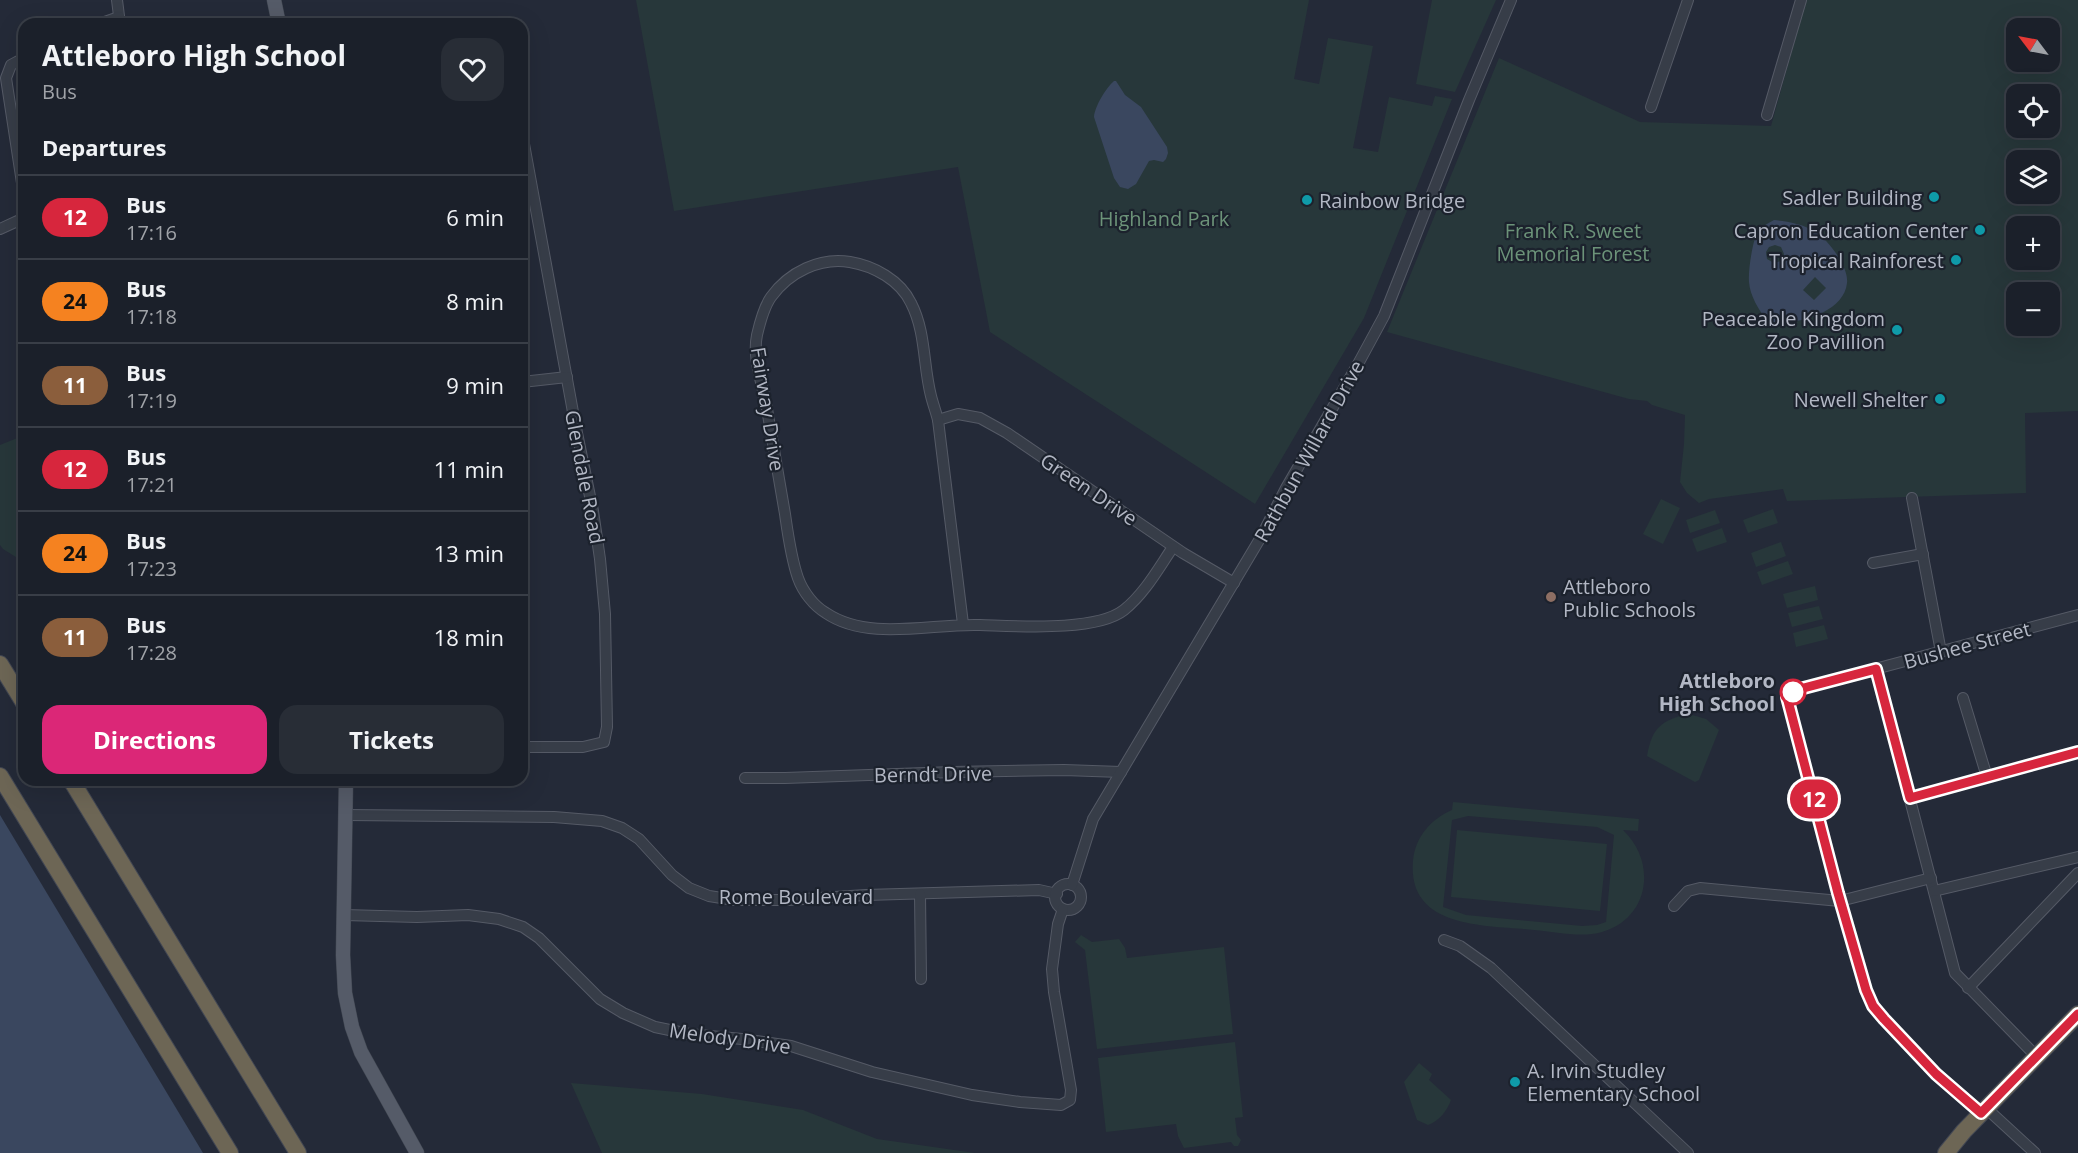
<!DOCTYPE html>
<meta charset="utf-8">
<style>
body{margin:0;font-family:"Open Sans",sans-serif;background:#282d36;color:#f1f3f6;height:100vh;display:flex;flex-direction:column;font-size:22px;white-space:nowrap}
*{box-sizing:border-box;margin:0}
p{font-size:20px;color:#a0a3a8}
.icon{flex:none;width:33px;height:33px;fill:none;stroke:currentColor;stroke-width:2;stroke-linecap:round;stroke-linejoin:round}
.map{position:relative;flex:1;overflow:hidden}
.drawer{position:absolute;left:18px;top:18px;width:510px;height:768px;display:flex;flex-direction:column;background:#1b202a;border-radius:18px;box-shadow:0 6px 24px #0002,0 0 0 2px #393e47}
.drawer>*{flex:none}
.badge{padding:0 12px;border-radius:20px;font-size:21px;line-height:39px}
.needle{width:39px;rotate:302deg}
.tools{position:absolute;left:2006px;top:18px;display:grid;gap:12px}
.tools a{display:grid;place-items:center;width:54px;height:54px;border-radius:12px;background:#1b202a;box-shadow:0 6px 24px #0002,0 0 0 2px #393e47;font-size:30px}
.map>.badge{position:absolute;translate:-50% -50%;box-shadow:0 0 0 3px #fff}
h2{padding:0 24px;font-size:22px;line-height:54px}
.round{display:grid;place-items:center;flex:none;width:63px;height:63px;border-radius:18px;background:#282d36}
.headline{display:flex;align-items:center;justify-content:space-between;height:102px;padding:0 24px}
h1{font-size:28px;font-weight:700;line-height:45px}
.action{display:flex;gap:12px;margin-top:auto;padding:12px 24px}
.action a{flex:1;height:69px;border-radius:18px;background:#db2777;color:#fff;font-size:24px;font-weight:700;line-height:69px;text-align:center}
.action a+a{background:#282d36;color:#f1f3f6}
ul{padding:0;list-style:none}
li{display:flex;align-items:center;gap:18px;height:84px;padding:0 24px;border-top:2px solid #393e47}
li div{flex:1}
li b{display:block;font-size:22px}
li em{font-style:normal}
li .badge{min-width:66px;font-weight:700;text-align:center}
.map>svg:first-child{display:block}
</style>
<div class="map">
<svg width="2078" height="1153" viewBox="0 0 2078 1153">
<rect width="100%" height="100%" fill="#242a38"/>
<g fill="#27373a" fill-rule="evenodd">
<path d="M 636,0 L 1309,0 L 1294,79 L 1319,84 L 1328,38 L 1373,46 L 1353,148 L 1378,152 L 1389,97 L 1432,106 L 1435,96 L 1452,99 L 1364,318 L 1255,504 L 990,332 L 958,167 L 674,211 Z"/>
<path d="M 1432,0 L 1496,0 L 1455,92 L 1416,84 Z"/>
<path d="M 1806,0 L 2078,0 L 2078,411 L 2025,413 L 2026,493 L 1787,501 L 1783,489 L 1709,499 L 1699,503 L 1687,493 L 1680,482 L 1684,444 L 1685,415 L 1652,405 L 1647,401 L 1629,399 L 1387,332 L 1499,58 L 1640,122 L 1771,126 ZM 2016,28 L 2049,28 L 2049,62 L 2016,62 ZM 2016,94 L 2049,94 L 2049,128 L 2016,128 ZM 2016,160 L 2049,160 L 2049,194 L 2016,194 ZM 2016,226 L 2049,226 L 2049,260 L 2016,260 ZM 2016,292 L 2049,292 L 2049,326 L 2016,326 Z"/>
<path d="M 24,429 L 24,562 L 3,549 L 0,545 L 0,445 L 20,437 Z"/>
<path d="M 1661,499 L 1680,508 L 1663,544 L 1643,534 Z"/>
<path d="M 1773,509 L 1778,523 L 1748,533 L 1743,520 Z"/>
<path d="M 1715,510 L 1720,523 L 1690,533 L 1686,520 Z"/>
<path d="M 1722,528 L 1727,542 L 1697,552 L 1692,539 Z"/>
<path d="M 1781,542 L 1786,556 L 1756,567 L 1751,553 Z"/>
<path d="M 1788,561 L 1793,574 L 1762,585 L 1757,572 Z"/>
<path d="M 1815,586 L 1818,600 L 1787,608 L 1783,594 Z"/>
<path d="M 1819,606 L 1823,619 L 1792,627 L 1788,613 Z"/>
<path d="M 1824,625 L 1828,639 L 1796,647 L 1793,633 Z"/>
<path d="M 1689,714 L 1706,719 L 1719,730 L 1699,780 L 1695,782 L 1647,756 C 1652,727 1662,720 1689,714 Z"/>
<path d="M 1453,802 L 1639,819 L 1638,831 L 1623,830 C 1657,862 1650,918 1602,932 C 1582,938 1556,932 1534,930 C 1488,925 1407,930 1413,861 C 1415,837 1431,819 1452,810 ZM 1468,816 L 1597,827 L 1612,834 L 1614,835 L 1606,922 L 1597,925 L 1582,926 L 1466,915 L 1443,907 L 1452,820 Z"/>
<path d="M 1457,830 L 1607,844 L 1600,911 L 1451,897 Z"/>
<path d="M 1081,935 L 1092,942 L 1119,939 L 1125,948 L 1127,958 L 1224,947 L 1233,1034 L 1097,1049 L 1085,950 L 1075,942 Z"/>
<path d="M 1235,1042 L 1243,1117 L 1235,1118 L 1237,1135 L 1241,1140 L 1238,1146 L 1234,1146 L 1231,1142 L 1184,1148 L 1178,1136 L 1176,1124 L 1106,1132 L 1098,1058 Z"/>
<path d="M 1419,1063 L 1432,1074 L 1429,1080 L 1451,1100 C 1447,1111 1439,1121 1428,1125 L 1417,1120 L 1404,1082 Z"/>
<path d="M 571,1083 L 702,1094 L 803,1110 L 877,1139 L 975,1153 L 602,1153 Z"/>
</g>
<g fill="#3a475f" fill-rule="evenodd">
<path d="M 1114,81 L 1116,81 L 1125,95 L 1141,107 L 1167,147 L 1168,153 L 1166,159 L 1163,162 L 1154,160 L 1149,161 L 1136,184 L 1128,189 L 1120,187 L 1114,178 L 1094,117 C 1095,106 1106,88 1114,81 Z"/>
<path d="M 1774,220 C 1786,221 1803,224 1814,231 C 1828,239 1849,267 1847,283 C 1844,314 1792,327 1767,321 C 1759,310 1750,296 1749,282 C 1748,271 1752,246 1756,235 C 1759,227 1767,224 1774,220 ZM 1775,245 L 1781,247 L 1784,254 L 1781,261 L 1774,263 L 1767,259 L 1766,252 L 1769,247 ZM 1815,277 L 1826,288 L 1814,300 L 1803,290 Z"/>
<path d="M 0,815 L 203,1153 L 0,1153 Z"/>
</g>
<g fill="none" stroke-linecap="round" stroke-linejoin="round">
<g stroke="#555a66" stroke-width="12">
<g id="minor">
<path d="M 117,0 L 120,24"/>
<path d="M 99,24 L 119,17"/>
<path d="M 24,58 L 11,65 L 6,78 L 24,196"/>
<path d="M 1651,107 L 1688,0"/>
<path d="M 1767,115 L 1801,0"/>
<path d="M 522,133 L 575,423 L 593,511 L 600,559 L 605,614 L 607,727 L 604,742 L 583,747 L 522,747"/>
<path d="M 0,229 L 24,218"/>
<path d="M 522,382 L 567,377"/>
<path d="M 938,420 L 958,414 L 980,418 L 1007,433 L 1183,553 L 1234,583"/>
<path d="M 1912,498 L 1941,652"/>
<path d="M 1873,563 L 1923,554"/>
<path d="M 963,624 L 938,420 C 936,412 933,404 931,396 C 923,365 926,332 911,303 C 900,280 874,266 850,262 C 820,257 789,272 771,297 C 764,307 760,322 757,335 C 752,359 763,385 767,409 C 773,444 779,479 785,514 C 788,535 791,558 798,578 C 803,592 814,606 826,613 C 869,642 932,623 980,625 C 1016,626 1096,632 1124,610 C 1145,593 1158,569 1173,547"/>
<path d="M 1876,669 L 1955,973 L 2036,1056"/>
<path d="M 1963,698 L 1987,777"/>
<path d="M 745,778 L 785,778 L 953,772 L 1064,770 L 1121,772"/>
<path d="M 1910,798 L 2078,752"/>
<path d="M 345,815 L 554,817 L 602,821 L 622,828 L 639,839 L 672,875 L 689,888 L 709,896 L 734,900 L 788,900 L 866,895 L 1039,890 L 1057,894"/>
<circle cx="1068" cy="897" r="13"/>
<path d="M 1072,885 L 1093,819 L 1261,537 L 1286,488 L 1358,364 L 1384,316 L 1469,100 L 1511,0"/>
<path d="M 1934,891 L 2078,857"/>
<path d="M 920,894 L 921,979"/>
<path d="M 1674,906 L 1688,891 L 1700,888 L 1840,901 L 1931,878"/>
<path d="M 344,915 L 417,917 L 468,915 L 499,919 L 523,927 L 539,938 L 600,999 L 623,1013 L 655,1027 L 689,1034 L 742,1039 L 791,1046 L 872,1072 L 972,1095 L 1020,1102 L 1061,1105 L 1070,1100 L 1071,1090 L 1054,992 L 1052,969 L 1058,924 L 1063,909"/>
<path d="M 1444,940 L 1460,946 L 1491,968 L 1688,1153"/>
<path d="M 1968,988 L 2078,873"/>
<path d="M 1986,1108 L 2035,1153"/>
<path d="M 1981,1113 L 1937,1074 L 1884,1019 L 1873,1006 L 1866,990 L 1838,893 L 1787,697 L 1796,690 L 2078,615"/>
</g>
</g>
<g stroke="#404651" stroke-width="15">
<g id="major">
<path d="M 274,0 L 279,24"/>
<path d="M 346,780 L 343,955 L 345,993 L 352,1027 L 361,1052 L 417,1153"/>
</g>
</g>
<g stroke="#424753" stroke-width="18">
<g id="highway">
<path d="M 0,664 L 24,703"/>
<path d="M 0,776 L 230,1153"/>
<path d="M 71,780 L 298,1153"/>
<path d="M 1946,1153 L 1964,1131 L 2078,1014"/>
</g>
</g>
<use href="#minor" stroke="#373d48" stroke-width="10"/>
<use href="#major" stroke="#555b68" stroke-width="14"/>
<use href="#highway" stroke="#6d6655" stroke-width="16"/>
</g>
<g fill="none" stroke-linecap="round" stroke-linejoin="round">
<g stroke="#fff" stroke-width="14">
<path id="line" d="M 2078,752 L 1910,798 L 1876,669 L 1796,690 L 1787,697 L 1838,893 L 1866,990 L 1873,1006 L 1884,1019 L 1936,1074 L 1981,1113 L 2078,1014"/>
</g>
<use href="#line" stroke="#d7263d" stroke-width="9"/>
</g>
<g fill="#0f9aa8" stroke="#1c222d" stroke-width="2">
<circle cx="1934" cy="197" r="6"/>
<circle cx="1307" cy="200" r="6"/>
<circle cx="1980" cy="230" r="6"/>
<circle cx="1956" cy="260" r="6"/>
<circle cx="1897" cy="330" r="6"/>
<circle cx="1940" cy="399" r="6"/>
<circle cx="1515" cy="1082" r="6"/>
</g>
<circle fill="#8d6e63" stroke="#1c222d" stroke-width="2" cx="1551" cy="597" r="6"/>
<circle fill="#fff" stroke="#d7263d" stroke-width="3" cx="1793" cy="692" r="12"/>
<g text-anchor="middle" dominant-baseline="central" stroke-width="4.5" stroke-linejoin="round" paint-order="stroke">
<g font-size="20" fill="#b2b7c4" stroke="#1c222d" text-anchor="end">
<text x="1922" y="197">Sadler Building</text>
<text x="1319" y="200" text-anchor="start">Rainbow Bridge</text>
<text x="1968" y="230">Capron Education Center</text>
<text x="1944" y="260">Tropical Rainforest</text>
<text x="1885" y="318">Peaceable Kingdom<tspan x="1885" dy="23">Zoo Pavillion</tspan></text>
<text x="1928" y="399">Newell Shelter</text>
<text x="1563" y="586" text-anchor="start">Attleboro<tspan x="1563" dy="23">Public Schools</tspan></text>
<text x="1527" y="1070" text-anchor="start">A. Irvin Studley<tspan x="1527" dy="23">Elementary School</tspan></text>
</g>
<g font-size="20" fill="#6c9379" stroke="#1c222d">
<text x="1164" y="218">Highland Park</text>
<text x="1573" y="230">Frank R. Sweet<tspan x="1573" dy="23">Memorial Forest</tspan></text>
</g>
<g font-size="20" fill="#b2b7c4" stroke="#1c222d">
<text transform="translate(768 409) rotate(81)">Fairway Drive</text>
<text transform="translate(1309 451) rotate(-61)">Rathbun Willard Drive</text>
<text transform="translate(585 477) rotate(79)">Glendale Road</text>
<text transform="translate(1089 489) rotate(34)">Green Drive</text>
<text transform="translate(1967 645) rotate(-15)">Bushee Street</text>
<text transform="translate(933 774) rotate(-1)">Berndt Drive</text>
<text x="796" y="896">Rome Boulevard</text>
<text transform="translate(730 1038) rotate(8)">Melody Drive</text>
</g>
<g font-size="20" font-weight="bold" fill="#b2b7c4" stroke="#1c222d" text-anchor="end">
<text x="1775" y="680">Attleboro<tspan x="1775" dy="23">High School</tspan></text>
</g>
</g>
</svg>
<div class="tools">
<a><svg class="needle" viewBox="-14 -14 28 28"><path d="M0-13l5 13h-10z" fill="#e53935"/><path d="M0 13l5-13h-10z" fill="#a0a3a8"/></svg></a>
<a><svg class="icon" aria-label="locate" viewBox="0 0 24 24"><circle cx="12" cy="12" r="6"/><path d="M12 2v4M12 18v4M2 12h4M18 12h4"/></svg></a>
<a><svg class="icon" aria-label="layers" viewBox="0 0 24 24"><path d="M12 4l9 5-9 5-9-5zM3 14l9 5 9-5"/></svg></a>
<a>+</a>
<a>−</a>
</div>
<b class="badge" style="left:1814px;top:799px;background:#d7263d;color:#fff">12</b>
<section class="drawer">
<div class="headline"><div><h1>Attleboro High School</h1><p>Bus</p></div><a class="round"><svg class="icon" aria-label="heart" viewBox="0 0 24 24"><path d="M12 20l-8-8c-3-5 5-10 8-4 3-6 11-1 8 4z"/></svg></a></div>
<h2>Departures</h2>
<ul>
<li><span class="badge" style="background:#d7263d;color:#fff">12</span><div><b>Bus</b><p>17:16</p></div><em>6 min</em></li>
<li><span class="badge" style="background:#f58220;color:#111">24</span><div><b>Bus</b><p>17:18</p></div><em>8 min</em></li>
<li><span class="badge" style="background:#8b5e3c;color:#fff">11</span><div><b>Bus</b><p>17:19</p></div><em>9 min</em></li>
<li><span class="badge" style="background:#d7263d;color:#fff">12</span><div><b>Bus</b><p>17:21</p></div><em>11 min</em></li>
<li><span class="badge" style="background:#f58220;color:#111">24</span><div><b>Bus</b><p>17:23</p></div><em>13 min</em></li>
<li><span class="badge" style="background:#8b5e3c;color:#fff">11</span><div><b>Bus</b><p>17:28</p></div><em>18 min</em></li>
</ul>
<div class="action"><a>Directions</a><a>Tickets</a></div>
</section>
</div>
